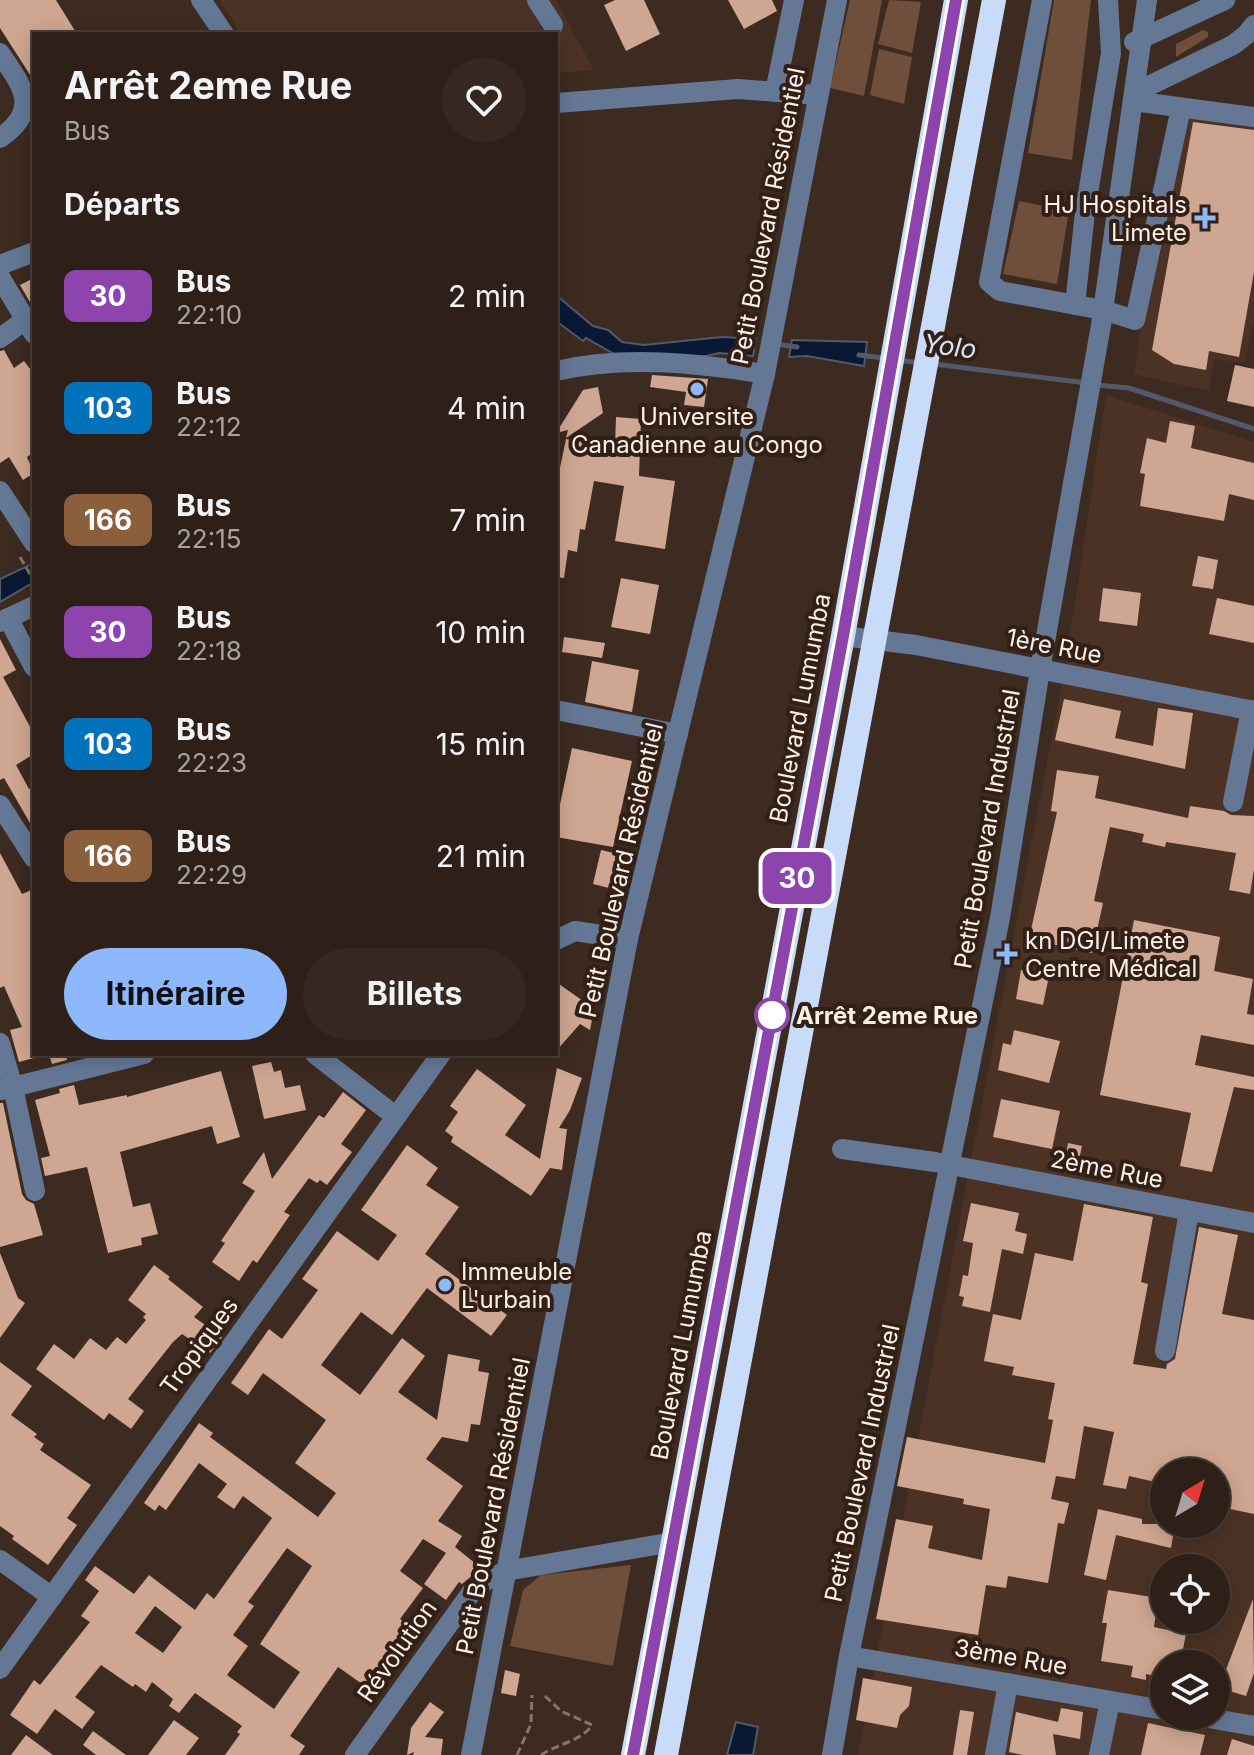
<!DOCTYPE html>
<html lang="fr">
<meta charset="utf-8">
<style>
body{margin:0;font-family:Inter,sans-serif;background:#362821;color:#f1f3f6;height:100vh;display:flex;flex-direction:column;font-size:30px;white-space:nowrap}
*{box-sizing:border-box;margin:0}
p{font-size:26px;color:#a7a3a2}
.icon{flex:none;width:44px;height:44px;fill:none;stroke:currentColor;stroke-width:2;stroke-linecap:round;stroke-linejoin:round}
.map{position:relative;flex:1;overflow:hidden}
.drawer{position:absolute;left:32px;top:32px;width:526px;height:1024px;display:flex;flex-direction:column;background:#2e2018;border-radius:0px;box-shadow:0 4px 20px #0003,0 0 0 2px #493e37}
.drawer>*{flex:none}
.badge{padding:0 16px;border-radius:12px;font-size:28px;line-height:52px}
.needle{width:52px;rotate:38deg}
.fabs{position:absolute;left:1150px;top:1458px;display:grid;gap:16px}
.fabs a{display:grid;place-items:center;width:80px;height:80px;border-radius:50%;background:#2e2018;box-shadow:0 4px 20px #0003,0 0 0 2px #493e37;font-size:40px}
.map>.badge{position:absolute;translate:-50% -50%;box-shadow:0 0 0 4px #fff}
h2{padding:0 32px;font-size:30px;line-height:72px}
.round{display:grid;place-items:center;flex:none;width:84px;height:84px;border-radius:42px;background:#362821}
.summary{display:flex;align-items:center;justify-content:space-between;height:136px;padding:0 32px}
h1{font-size:38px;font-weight:700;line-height:60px}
.primary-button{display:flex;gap:16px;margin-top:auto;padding:16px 32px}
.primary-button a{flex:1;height:92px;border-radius:48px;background:#8db9fc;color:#111;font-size:32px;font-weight:700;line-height:92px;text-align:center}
.primary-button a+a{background:#362821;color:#f1f3f6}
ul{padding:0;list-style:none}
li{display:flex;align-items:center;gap:24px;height:112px;padding:0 32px}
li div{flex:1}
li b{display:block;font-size:30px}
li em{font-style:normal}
li .badge{min-width:88px;font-weight:700;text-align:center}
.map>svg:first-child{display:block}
</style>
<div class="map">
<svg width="1254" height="1755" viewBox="0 0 1254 1755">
<rect width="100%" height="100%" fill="#3d2a20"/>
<g fill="#4b3224" fill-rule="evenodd">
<path d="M 219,0 L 556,0 L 594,70 L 556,73 L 556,34 L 241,34 Z"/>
<path d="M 1172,107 L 1254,117 L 1254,319 L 1245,363 L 1215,359 L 1208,391 L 1134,374 Z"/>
<path d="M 1106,395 L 1254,442 L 1254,1755 L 858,1755 L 1067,656 ZM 1164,1472 L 1216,1472 L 1216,1524 L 1164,1524 ZM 1164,1568 L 1216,1568 L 1216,1620 L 1164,1620 ZM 1164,1664 L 1216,1664 L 1216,1716 L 1164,1716 Z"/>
</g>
<g fill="#6f4e3c">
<path d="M 850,0 L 882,0 L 864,96 L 830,88 Z"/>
<path d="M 889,0 L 921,2 L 912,53 L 878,44 Z"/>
<path d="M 1054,0 L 1091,0 L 1072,160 L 1028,153 Z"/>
<path d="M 1203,30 L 1208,32 L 1208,37 L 1176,57 L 1176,44 Z"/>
<path d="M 879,49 L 912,57 L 904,104 L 870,95 Z"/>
<path d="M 1019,201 L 1069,211 L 1057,284 L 1003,274 Z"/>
<path d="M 631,1565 L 613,1666 L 510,1646 L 523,1590 L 541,1575 Z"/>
</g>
<g fill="#091934" stroke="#52596a" stroke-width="2">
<path d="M 556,295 L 593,326 L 608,330 L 622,342 L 644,345 L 722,337 L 756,339 L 753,356 L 719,353 L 706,356 L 616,355 L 586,338 L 583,341 L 556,321 Z"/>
<path d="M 792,340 L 867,342 L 864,366 L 807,356 L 789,357 Z"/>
<path d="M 34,563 L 34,582 L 0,602 L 0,579 Z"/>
<path d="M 736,1722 L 758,1727 L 753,1755 L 727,1755 Z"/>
</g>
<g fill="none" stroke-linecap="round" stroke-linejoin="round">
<g stroke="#52596a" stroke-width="5">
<path d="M 775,344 L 797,347"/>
<path d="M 859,355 L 884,358"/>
<path d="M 898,360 L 920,363"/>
<path d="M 934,364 L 1087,383"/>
<path d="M 1097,385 L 1129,388 L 1254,429"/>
</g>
</g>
<g fill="#cfa691" fill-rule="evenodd">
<path d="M 0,0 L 56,0 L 77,34 L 34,34 L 34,81 L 0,28 Z"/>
<path d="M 615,0 L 644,0 L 660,34 L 626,51 L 604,5 Z"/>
<path d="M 728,0 L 772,0 L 777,11 L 744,29 Z"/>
<path d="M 1193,122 L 1254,130 L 1254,272 L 1239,357 L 1209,351 L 1206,370 L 1174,364 L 1152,350 Z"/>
<path d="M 34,278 L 34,309 L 20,285 Z"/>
<path d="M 4,350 L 14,368 L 24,361 L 34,374 L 34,452 L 27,457 L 34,473 L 23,480 L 9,457 L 0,463 L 0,351 Z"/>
<path d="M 1235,365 L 1254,369 L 1254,407 L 1227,401 Z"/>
<path d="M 652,375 L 708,379 L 704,407 L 684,405 L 686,392 L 650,387 Z"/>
<path d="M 598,387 L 603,413 L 566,438 L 568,430 L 556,433 L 583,390 Z"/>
<path d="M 616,417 L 641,419 L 639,476 L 675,481 L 665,549 L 615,541 L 624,486 L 594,481 L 585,530 L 580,529 L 577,552 L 568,550 L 564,578 L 556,577 L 556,487 L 566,439 L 615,448 Z"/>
<path d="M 1170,421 L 1195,426 L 1191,448 L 1254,463 L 1254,500 L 1229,494 L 1224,521 L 1140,506 L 1145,474 L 1140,473 L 1147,438 L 1166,443 Z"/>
<path d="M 1198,556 L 1218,560 L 1213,589 L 1192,586 Z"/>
<path d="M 621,578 L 659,585 L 650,634 L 611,627 Z"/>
<path d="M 1103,588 L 1141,593 L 1137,626 L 1099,621 Z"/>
<path d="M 1217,598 L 1254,606 L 1254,643 L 1209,634 Z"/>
<path d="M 564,637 L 605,643 L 602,658 L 562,652 Z"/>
<path d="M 0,639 L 16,670 L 3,677 L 34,734 L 34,754 L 16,765 L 29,789 L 34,786 L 34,830 L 4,778 L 0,780 Z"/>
<path d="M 592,661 L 639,670 L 632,712 L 585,702 Z"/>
<path d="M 1064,699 L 1121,711 L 1115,738 L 1153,746 L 1158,708 L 1193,713 L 1185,769 L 1055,740 Z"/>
<path d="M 572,748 L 632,761 L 613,847 L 556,837 L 556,807 L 559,809 Z"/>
<path d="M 1057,770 L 1099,776 L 1095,798 L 1188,818 L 1190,806 L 1224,811 L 1231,815 L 1254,816 L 1254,869 L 1250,894 L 1229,890 L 1236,853 L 1166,842 L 1165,847 L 1142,842 L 1144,834 L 1110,827 L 1094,901 L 1103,903 L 1092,953 L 1029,939 L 1057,812 L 1051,811 Z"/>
<path d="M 601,850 L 618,854 L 609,888 L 593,884 Z"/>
<path d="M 0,853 L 22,894 L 34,889 L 34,1058 L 19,1062 L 10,1030 L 22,1027 L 4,986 L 0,988 Z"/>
<path d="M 1134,920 L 1220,937 L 1214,971 L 1253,979 L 1247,1014 L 1254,1015 L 1254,1045 L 1201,1035 L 1195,1065 L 1254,1077 L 1254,1090 L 1234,1087 L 1212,1172 L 1180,1166 L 1191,1113 L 1100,1095 Z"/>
<path d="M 1021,970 L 1049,976 L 1043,1005 L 1016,999 Z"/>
<path d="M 556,982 L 586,1003 L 584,1007 L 593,1014 L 590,1030 L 580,1024 L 556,1051 Z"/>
<path d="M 1014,1030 L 1060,1041 L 1049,1083 L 998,1070 L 1003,1043 L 1011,1045 Z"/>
<path d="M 49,1054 L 66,1054 L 67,1060 L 52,1064 Z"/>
<path d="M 271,1062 L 274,1072 L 281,1070 L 285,1088 L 300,1085 L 306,1110 L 264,1119 L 252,1066 Z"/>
<path d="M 557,1068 L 582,1078 L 570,1110 L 559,1128 L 567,1129 L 562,1170 L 550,1168 L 531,1196 L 451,1142 L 453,1137 L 445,1131 L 458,1112 L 450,1106 L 477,1069 L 526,1105 L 505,1135 L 540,1159 Z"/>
<path d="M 221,1071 L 240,1137 L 217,1144 L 212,1126 L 120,1152 L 133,1207 L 150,1203 L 158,1234 L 141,1238 L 142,1245 L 108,1253 L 87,1167 L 45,1176 L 41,1158 L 50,1156 L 35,1100 L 60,1093 L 59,1089 L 74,1085 L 79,1105 L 127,1095 L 127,1097 Z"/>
<path d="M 343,1092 L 366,1110 L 341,1144 L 352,1152 L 327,1185 L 320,1180 L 317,1183 L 309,1178 L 284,1212 L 290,1215 L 257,1263 L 253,1260 L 239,1281 L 212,1262 L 225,1243 L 221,1241 L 255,1191 L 242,1183 L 264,1152 L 272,1179 L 319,1115 L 324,1118 Z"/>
<path d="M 1001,1099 L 1060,1111 L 1052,1149 L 993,1137 Z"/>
<path d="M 0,1103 L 3,1103 L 22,1194 L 26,1200 L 34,1204 L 43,1235 L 0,1247 Z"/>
<path d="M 1068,1143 L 1082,1146 L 1077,1169 L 1064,1166 Z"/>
<path d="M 407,1145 L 438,1168 L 426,1185 L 459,1207 L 425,1254 L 507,1315 L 491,1336 L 427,1288 L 392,1335 L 361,1312 L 321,1365 L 360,1395 L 402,1338 L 425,1356 L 398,1392 L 437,1420 L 448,1354 L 480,1360 L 478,1371 L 489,1373 L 480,1425 L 471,1424 L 468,1442 L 442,1437 L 426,1459 L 463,1486 L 438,1521 L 462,1536 L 455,1547 L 481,1568 L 462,1584 L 459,1582 L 446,1600 L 424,1584 L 446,1553 L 423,1539 L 400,1571 L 423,1588 L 400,1619 L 418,1632 L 399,1657 L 390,1651 L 365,1686 L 338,1667 L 290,1736 L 305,1746 L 299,1755 L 225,1755 L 240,1734 L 237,1732 L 242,1726 L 195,1693 L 179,1713 L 169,1706 L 173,1699 L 152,1682 L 146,1692 L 135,1684 L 133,1687 L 101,1665 L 75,1697 L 95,1712 L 82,1729 L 55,1709 L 37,1734 L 10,1715 L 34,1680 L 40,1685 L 90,1622 L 81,1616 L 99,1591 L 85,1580 L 95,1566 L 134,1594 L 149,1575 L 195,1610 L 207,1593 L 214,1599 L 272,1518 L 243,1496 L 234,1509 L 217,1497 L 227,1484 L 199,1463 L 166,1510 L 159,1505 L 155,1511 L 144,1503 L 199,1423 L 213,1433 L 210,1437 L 318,1517 L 336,1493 L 295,1463 L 326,1420 L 263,1373 L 248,1395 L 231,1383 L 269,1329 L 282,1339 L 318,1290 L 302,1279 L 337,1231 L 378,1261 L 397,1235 L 361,1210 ZM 287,1548 L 312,1566 L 260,1644 L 300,1672 L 274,1709 L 227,1675 L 248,1646 L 233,1635 L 254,1606 L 248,1602 ZM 155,1606 L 182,1627 L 163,1653 L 135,1633 Z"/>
<path d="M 971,1203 L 1019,1213 L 1015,1231 L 1027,1234 L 1023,1254 L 1002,1249 L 990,1312 L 962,1306 L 964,1297 L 959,1296 L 963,1275 L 968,1276 L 973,1243 L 963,1241 Z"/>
<path d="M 1084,1204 L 1153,1217 L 1141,1282 L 1148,1284 L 1133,1364 L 1166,1369 L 1167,1364 L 1175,1359 L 1199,1227 L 1238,1235 L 1222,1314 L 1254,1320 L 1254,1514 L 1216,1506 L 1216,1472 L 1164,1472 L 1164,1484 L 1129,1476 L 1126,1489 L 1103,1485 L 1114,1432 L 1084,1426 L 1075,1479 L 1056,1476 L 1051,1499 L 1069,1503 L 1064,1524 L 1058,1523 L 1048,1583 L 1008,1576 L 1006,1588 L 986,1585 L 978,1635 L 876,1619 L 896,1519 L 933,1526 L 928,1548 L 982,1560 L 990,1509 L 963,1504 L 964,1499 L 897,1486 L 907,1437 L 1045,1463 L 1053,1420 L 1048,1419 L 1055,1383 L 1012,1375 L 1014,1367 L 984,1361 L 993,1314 L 1021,1320 L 1035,1253 L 1073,1261 Z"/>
<path d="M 0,1253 L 18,1298 L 25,1303 L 0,1338 Z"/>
<path d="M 154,1265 L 170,1277 L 168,1279 L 203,1307 L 194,1317 L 222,1337 L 210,1353 L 182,1334 L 173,1342 L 128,1399 L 144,1411 L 131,1429 L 109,1413 L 104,1420 L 36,1369 L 54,1344 L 74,1359 L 90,1338 L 106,1350 L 117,1337 L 126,1344 L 146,1320 L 143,1317 L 146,1314 L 128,1300 Z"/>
<path d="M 0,1362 L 32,1386 L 11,1415 L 37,1434 L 34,1437 L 44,1444 L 40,1450 L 91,1485 L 67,1518 L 77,1525 L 48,1565 L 12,1539 L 14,1536 L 0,1526 Z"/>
<path d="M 1098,1509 L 1142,1519 L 1142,1524 L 1175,1524 L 1171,1548 L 1116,1535 L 1106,1580 L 1084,1575 Z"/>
<path d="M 1108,1590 L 1158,1598 L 1154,1627 L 1186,1634 L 1180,1664 L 1164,1664 L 1164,1678 L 1146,1674 L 1146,1680 L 1131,1677 L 1133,1666 L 1101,1661 L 1107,1623 L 1102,1623 Z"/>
<path d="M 1253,1599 L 1254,1673 L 1246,1696 L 1219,1688 Z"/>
<path d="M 505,1670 L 520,1674 L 516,1696 L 501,1693 Z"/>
<path d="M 863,1678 L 912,1687 L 909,1706 L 900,1715 L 897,1728 L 856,1720 Z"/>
<path d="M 430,1702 L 444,1712 L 425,1737 L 443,1739 L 441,1755 L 413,1755 L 414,1752 L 407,1755 L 411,1728 Z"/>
<path d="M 1061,1708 L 1083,1712 L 1080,1739 L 1053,1734 L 1056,1755 L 1023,1755 L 1009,1752 L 1016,1712 L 1058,1722 Z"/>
<path d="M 960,1710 L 974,1712 L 967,1755 L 953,1755 Z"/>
<path d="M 174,1720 L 199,1738 L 186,1755 L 148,1755 Z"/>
<path d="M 1148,1723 L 1205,1735 L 1200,1755 L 1141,1755 Z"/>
<path d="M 93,1731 L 126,1755 L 96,1755 L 83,1745 Z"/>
<path d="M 26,1735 L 53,1755 L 11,1755 Z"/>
<path d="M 1232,1739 L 1254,1746 L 1254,1755 L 1227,1755 Z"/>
</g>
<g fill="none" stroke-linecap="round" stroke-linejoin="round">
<g stroke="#84746b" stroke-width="3" stroke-dasharray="8 4" stroke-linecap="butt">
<path d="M 20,557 L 34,581"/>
<path d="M 517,1755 L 531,1724 L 532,1695"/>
<path d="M 541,1755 C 557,1744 582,1741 592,1725 L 561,1711 L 545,1696"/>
</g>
<g stroke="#647896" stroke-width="20">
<path d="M 201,0 L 224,34"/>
<path d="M 537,0 L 553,25"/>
<path d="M 1042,0 L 989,282 L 1000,291 L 1103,310 L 1135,320 L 1181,108"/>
<path d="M 1134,42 L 1225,0"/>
<path d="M 0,53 C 22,86 42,109 0,138"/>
<path d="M 775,92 L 794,0"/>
<path d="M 1134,93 L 1233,45 L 1246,35 L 1254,25"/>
<path d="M 1133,101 L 1254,117"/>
<path d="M 556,103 L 738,89 L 818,95"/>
<path d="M 0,265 L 34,252"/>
<path d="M 0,277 L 34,334"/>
<path d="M 1075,305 L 1085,212 L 1111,53 L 1108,0"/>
<path d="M 0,338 L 24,321"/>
<path d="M 556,371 C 624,355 697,363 765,374"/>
<path d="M 0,491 L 34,543"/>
<path d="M 8,618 L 34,667"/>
<path d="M 0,622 L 34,606"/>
<path d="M 843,636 L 916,645 L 1254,711"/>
<path d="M 556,710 L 678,734"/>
<path d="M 1233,802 L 1251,710"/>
<path d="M 0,805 L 34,858"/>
<path d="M 556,940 L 575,931 L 628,939"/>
<path d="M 0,1043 L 13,1087 L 35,1191"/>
<path d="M 315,1054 L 395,1116"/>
<path d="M 1,1090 L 144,1054"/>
<path d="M 842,1149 L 935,1162 L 1254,1223"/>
<path d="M 1165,1351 L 1189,1211"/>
<path d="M 0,1560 L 52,1597"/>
<path d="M 849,1656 L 1164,1710"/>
<path d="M 0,1669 L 441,1054"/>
<path d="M 1197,1716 L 1254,1726"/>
<path d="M 355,1755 L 471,1593 L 485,1581 L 506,1571 L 673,1542"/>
<path d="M 471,1755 L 628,939 L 765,374 L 837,0"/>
<path d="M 832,1755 L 849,1656 L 1000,918 L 1040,670 L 1101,325 L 1147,0"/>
<path d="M 995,1755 L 1008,1683"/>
<path d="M 1099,1755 L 1110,1701"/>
</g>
<g stroke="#c8dbf9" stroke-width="24">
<path d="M 633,1755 L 843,636 L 956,0"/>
<path d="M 666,1755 L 994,0"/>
</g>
</g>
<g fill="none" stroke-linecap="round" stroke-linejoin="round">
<g stroke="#fff" stroke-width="18">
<path id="line" d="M 633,1755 L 843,636 L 956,0"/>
</g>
<use href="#line" stroke="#8e44ad" stroke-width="12"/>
</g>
<g fill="#8db9fc" stroke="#322017" stroke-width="3">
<path d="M1201 206h8v8h8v8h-8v8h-8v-8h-8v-8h8z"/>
<circle cx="697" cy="389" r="8"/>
<path d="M1003 942h8v8h8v8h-8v8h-8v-8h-8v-8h8z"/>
<circle cx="445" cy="1285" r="8"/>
</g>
<circle fill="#fff" stroke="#8e44ad" stroke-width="4" cx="772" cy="1015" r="16"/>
<g text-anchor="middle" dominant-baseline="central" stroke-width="8" stroke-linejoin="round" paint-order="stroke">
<g font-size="24" fill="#fbefe8" stroke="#322017" text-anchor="start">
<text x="1187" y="204" text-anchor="end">HJ Hospitals<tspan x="1187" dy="28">Limete</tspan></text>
<text x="697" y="416" text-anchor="middle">Universite<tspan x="697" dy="28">Canadienne au Congo</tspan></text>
<text x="1025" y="940">kn DGI/Limete<tspan x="1025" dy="28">Centre Médical</tspan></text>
<text x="461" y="1271">Immeuble<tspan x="461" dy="28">L'urbain</tspan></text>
</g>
<g font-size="24" fill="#fbefe8" stroke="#322017">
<text transform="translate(768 216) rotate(-79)">Petit Boulevard Résidentiel</text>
<text transform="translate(1054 646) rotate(11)">1ère Rue</text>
<text transform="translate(800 708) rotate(-79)">Boulevard Lumumba</text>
<text transform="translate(987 829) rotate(-80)">Petit Boulevard Industriel</text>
<text transform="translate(621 870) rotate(-77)">Petit Boulevard Résidentiel</text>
<text transform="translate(1107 1169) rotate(11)">2ème Rue</text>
<text transform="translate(681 1345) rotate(-79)">Boulevard Lumumba</text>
<text transform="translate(199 1346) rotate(-54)">Tropiques</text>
<text transform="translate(862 1463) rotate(-78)">Petit Boulevard Industriel</text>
<text transform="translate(493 1506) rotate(-79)">Petit Boulevard Résidentiel</text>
<text transform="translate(397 1651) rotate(-55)">Révolution</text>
<text transform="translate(1011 1657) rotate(10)">3ème Rue</text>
</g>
<g font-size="24" font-weight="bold" fill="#fbefe8" stroke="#322017" text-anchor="start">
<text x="796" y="1015">Arrêt 2eme Rue</text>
</g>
<g font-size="26" font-style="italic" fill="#d5e3fa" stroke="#322017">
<text transform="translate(950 346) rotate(7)">Yolo</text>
</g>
</g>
</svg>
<div class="fabs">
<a><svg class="needle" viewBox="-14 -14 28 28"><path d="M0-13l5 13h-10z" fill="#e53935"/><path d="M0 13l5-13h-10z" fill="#a7a3a2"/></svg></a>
<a><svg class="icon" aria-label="locate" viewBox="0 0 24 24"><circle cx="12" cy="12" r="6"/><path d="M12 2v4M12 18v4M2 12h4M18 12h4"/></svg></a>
<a><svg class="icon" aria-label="layers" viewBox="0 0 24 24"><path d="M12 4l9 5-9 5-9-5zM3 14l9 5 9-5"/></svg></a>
</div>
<b class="badge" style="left:797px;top:878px;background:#8e44ad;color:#fff">30</b>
<section class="drawer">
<div class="summary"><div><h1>Arrêt 2eme Rue</h1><p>Bus</p></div><a class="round"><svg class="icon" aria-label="heart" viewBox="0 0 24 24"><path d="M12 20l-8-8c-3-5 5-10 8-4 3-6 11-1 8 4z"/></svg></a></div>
<h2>Départs</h2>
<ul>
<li><span class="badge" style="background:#8e44ad;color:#fff">30</span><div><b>Bus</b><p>22:10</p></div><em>2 min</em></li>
<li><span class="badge" style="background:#0072bc;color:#fff">103</span><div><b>Bus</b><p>22:12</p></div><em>4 min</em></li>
<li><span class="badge" style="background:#8b5e3c;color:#fff">166</span><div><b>Bus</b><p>22:15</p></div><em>7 min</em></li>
<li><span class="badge" style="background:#8e44ad;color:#fff">30</span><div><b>Bus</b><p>22:18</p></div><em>10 min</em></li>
<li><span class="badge" style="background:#0072bc;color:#fff">103</span><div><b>Bus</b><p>22:23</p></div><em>15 min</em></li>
<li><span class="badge" style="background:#8b5e3c;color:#fff">166</span><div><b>Bus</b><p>22:29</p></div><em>21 min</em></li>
</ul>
<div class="primary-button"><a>Itinéraire</a><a>Billets</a></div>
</section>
</div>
